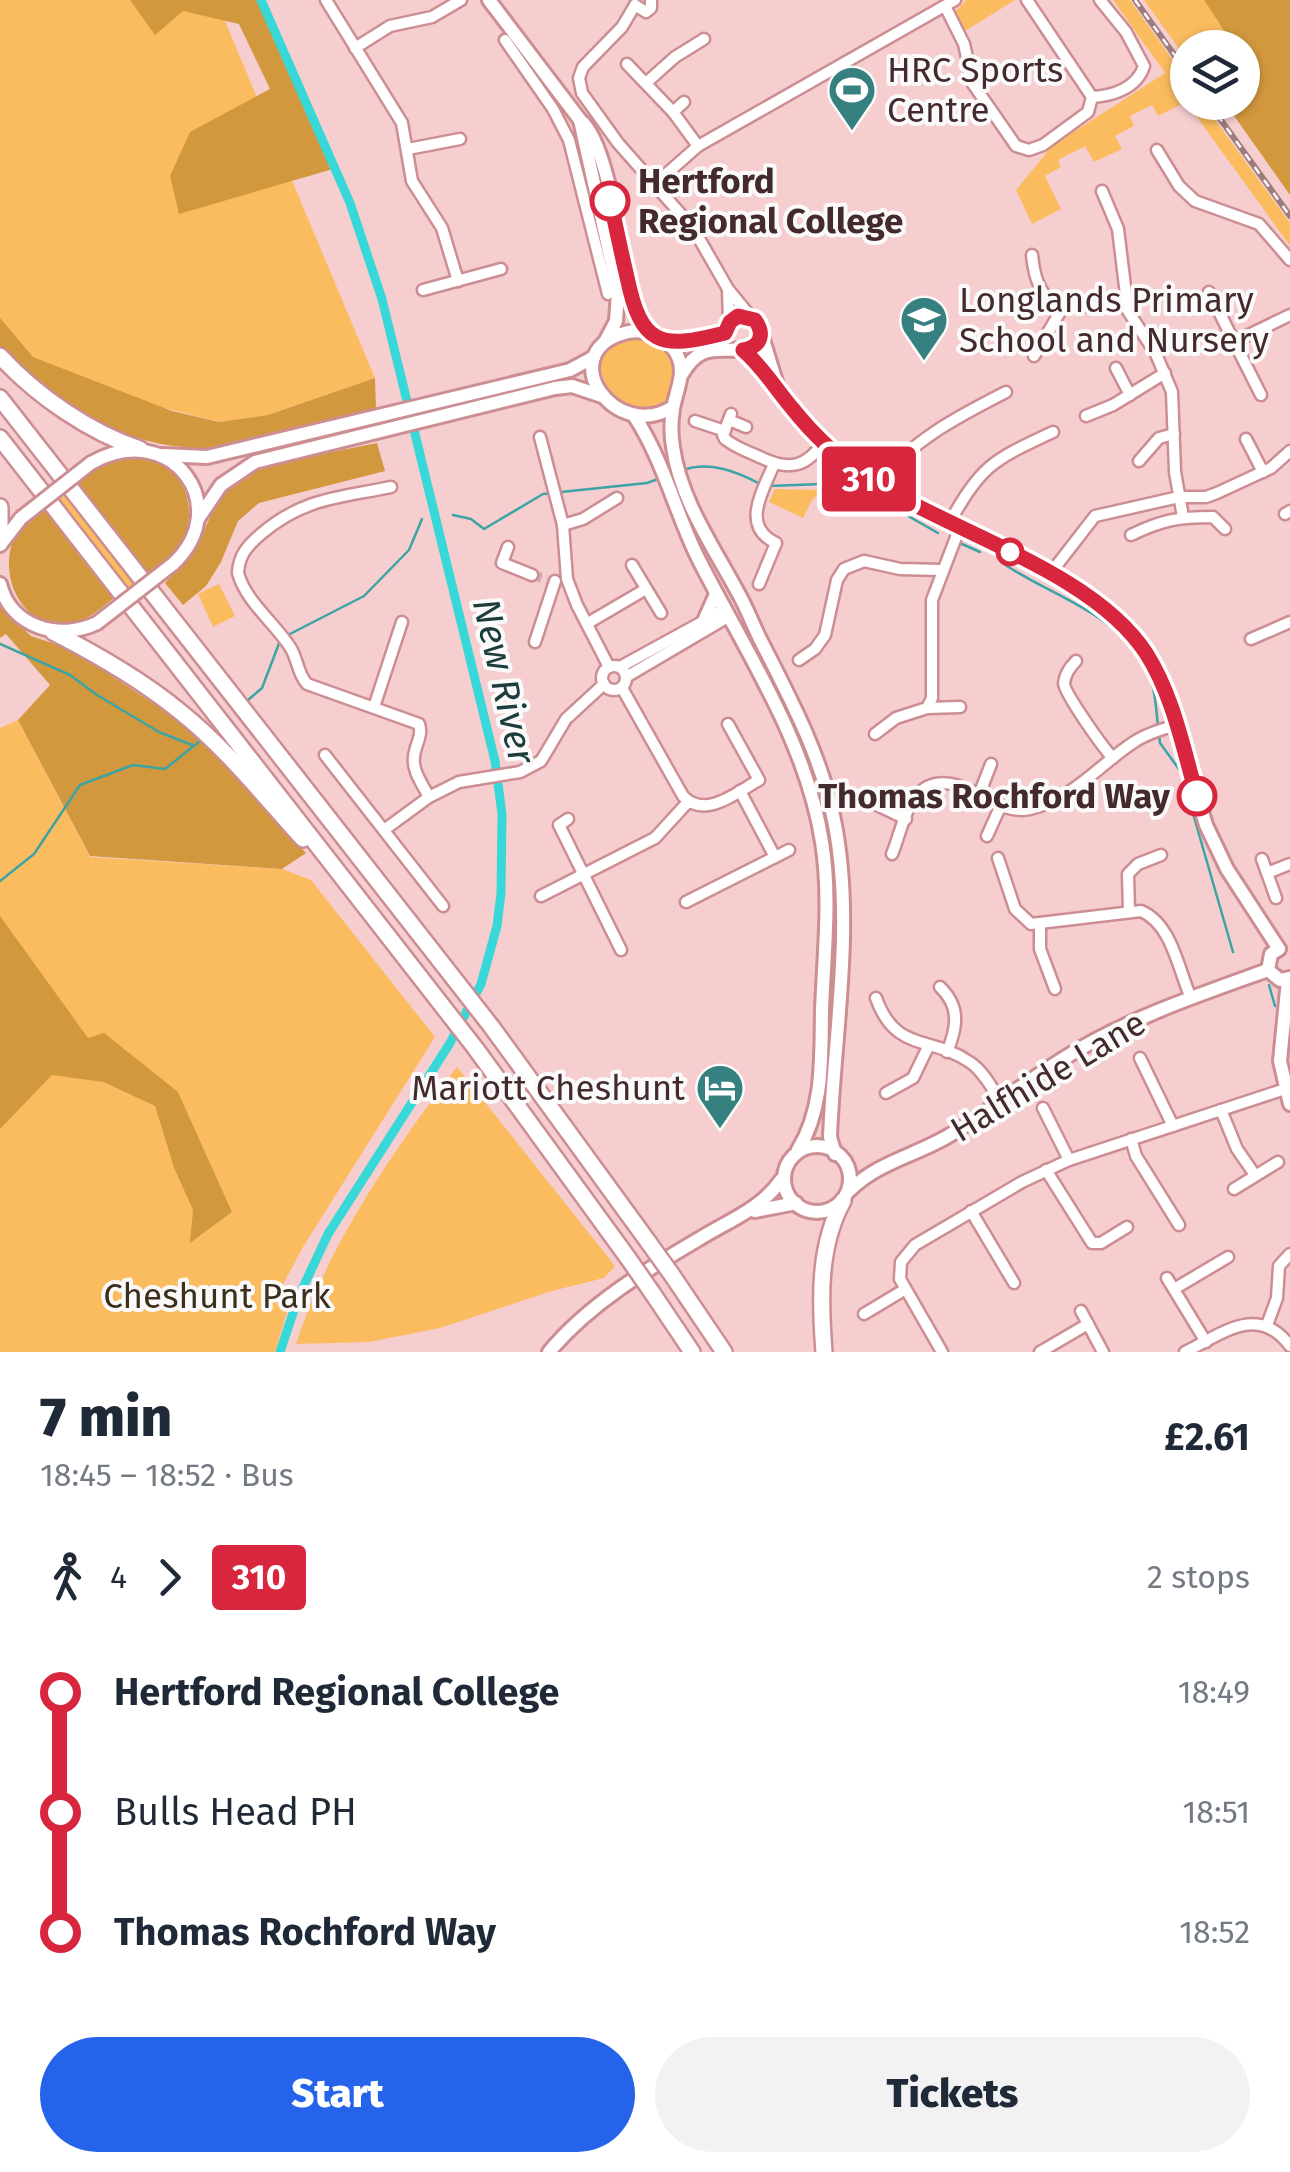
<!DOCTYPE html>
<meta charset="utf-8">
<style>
body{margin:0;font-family:"Fira Sans",sans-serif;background:#f2f2f3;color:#1f2937;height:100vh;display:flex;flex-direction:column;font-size:38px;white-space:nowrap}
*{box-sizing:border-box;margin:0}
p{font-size:32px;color:#747a83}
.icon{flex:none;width:55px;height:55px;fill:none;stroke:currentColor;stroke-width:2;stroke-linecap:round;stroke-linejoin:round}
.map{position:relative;height:1352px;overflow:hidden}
.details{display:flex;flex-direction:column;background:#fff;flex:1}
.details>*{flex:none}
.badge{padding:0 20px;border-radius:8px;font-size:35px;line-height:65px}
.controls{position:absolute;left:1170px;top:30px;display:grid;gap:20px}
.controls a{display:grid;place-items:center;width:90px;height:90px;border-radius:50%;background:#fff;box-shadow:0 2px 8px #0004;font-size:50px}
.map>.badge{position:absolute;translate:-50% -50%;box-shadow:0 0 0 5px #fff}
.legs{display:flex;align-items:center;gap:15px;height:110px;padding:0 40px;font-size:32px}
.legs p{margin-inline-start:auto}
.overview{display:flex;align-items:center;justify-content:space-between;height:170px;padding:0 40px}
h1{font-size:55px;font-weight:800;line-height:75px}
.cta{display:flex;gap:20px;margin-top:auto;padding:20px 40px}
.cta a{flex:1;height:115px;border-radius:60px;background:#2563eb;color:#fff;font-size:40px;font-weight:800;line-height:115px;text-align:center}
.cta a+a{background:#f2f2f3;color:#1f2937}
ul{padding:0 40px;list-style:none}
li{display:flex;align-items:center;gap:35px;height:120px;font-size:38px}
li i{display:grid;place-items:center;width:15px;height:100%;margin:0 12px;background:currentColor}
li i::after{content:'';width:25px;height:25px;margin:-12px;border:8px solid;border-radius:50%;background:#fff}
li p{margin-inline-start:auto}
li:first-child i{background:linear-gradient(#0000 50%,currentColor 0)}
li:last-child i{background:linear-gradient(currentColor 50%,#0000 0)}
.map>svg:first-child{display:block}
</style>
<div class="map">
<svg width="1290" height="1352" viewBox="0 0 1290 1352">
<rect width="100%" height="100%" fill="#f6ced0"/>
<g fill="#fbbc5f" fill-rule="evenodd">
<path d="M 0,0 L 216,0 L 375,378 L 268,415 L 220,422 L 152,405 L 33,357 L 0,320 Z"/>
<path d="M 966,0 L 1015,0 L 965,31 L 955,12 Z"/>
<path d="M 1113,0 L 1130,0 L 1187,80 L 1188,102 L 1203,103 L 1290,223 L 1290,246 L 1186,102 L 1158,116 L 1152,105 L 1130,116 L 1134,126 L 1115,136 L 1122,149 L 1094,162 L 1085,146 L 1058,160 L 1061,167 L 1045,176 L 1061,209 L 1032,224 L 1016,190 L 1052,146 L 1165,73 Z"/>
<path d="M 1144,0 L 1290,0 L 1242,102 L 1242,48 L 1188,48 L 1187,60 Z"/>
<path d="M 638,337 C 664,341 680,358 673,385 C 672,391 670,401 664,405 C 622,434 561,344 638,337 Z"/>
<path d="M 775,489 L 823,490 L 812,500 L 803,518 L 769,502 Z"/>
<path d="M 68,493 L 139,582 L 129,590 L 59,500 Z"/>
<path d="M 219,584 L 235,616 L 213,627 L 198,594 Z"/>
<path d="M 18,720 L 90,857 L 282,869 L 311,880 L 435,1037 L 303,1247 L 281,1288 L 290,1302 L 275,1352 L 0,1352 L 0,728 ZM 53,1074 L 178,1092 L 232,1212 L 191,1242 L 193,1210 L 174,1168 L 155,1106 L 103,1082 Z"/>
<path d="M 457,1067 L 615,1266 L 604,1278 L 552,1291 L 440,1328 L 369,1342 L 296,1344 C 327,1246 395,1148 457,1067 Z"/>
</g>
<g fill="#d2983e">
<path d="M 130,0 L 258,0 L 333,169 L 179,214 L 170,176 L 190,132 L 270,89 L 239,24 L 183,11 L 155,35 Z"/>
<path d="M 1204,0 L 1290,0 L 1290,195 L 1225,103 L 1242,102 L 1243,72 L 1246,65 L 1242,48 L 1235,47 Z"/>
<path d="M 0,318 L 33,357 L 172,411 L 219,422 L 268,415 L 375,378 L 376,408 L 207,448 C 120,449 59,403 0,346 Z"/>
<path d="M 377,443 L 385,471 L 259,503 L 238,521 L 221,562 L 206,586 L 183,605 L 165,583 L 194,552 L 218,500 L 239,480 L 267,465 Z"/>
<path d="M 120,456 C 134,457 147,456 160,463 C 190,478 198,521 178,547 C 170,558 158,565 147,573 L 77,484 L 97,466 Z"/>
<path d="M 45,509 L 115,597 C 100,609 87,622 67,624 C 24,628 0,581 12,543 C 19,528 33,519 45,509 Z"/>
<path d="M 0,607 L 31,636 L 61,646 L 89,661 L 174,717 L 214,754 L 306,853 L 282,869 L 90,856 L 18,720 L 50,685 L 6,634 L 0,638 Z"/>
<path d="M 0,916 L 88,1038 L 104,1033 L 178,1092 L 232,1212 L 190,1243 L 193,1210 L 174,1168 L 155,1106 L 103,1082 L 52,1075 L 0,1129 Z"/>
</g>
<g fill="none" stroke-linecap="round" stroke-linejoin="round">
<g stroke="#3ca4a4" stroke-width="2.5">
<path d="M 683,470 C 709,461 736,471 760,484"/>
<path d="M 768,486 L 850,483 L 938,533"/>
<path d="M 561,492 L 647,483 L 661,478"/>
<path d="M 453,515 L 471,519 L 484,529 L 543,494 L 553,493"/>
<path d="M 962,544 L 980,552"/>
<path d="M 1001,562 C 1048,595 1116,612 1145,666 C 1155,684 1156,707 1158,727"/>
<path d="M 286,636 L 364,596 L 409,550 L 422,519"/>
<path d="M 0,644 L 70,675 L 97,695 L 159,732 L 192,745"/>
<path d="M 248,700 L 262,688 L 280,641"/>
<path d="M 1159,735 L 1160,743 L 1181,772 L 1233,952"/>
<path d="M 0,881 L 34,854 L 80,785 L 133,765 L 165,769 L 200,741"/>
<path d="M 1269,985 L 1275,1006"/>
</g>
<path stroke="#39d8d8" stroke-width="9" d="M 261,0 L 350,203 L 382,299 L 495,761 L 502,814 L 501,893 L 497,926 L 481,984 L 450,1043 L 328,1234 L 298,1298 L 280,1352"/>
<path stroke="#d2adaf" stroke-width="10" stroke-dasharray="10 5" stroke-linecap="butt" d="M 532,575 L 547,579"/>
<g stroke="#cc8e92" stroke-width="15">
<g id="minor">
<path d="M 326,0 L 402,123 L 412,181 L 442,228 L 458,281"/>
<path d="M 635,5 L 622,27 L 583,67 L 579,78 L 582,93 L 618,143 L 693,228 L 728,289 L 750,316"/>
<path d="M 635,5 L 646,12 L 651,8 L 651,0"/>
<path d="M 945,6 L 964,44 L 973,84 L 1016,146 L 1029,150 L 1043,145 L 1088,112 L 1092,97 L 1027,0"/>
<path d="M 505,40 L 553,109 L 569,140 L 608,294"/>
<path d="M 355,48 L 390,26 L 432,17 L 461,0"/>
<path d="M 627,64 L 673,112 L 684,102"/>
<path d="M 646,83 L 675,57 L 704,39"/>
<path d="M 1092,97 C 1113,96 1137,88 1144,66 L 1126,32 L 1100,0"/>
<path d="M 673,112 L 698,146"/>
<path d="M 408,149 L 460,139"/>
<path d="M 1157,150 L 1179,186 L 1195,201 L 1259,224 L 1290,260"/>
<path d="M 655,184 L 698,146 L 955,0"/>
<path d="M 1102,191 L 1118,229 L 1128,311 L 1156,354 L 1172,392 L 1175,472 L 1183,517"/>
<path d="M 1032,255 C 1038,320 1074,310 1125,299"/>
<path d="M 423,290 L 501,269"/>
<path d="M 728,290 L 729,321"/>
<path d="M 1209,292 L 1261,395"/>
<path d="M 1234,342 L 1290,315"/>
<path d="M 1034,356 L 1063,307"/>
<path d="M 1116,368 L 1130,395"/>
<path d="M 731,414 L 723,435 L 725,439 C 736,448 749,452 762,458 C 790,471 806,467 824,442"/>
<path d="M 1086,416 L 1113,405 L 1165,373"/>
<path d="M 729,420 L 746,427"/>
<path d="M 695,421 L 725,431"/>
<path d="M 540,437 L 563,525 L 567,579 L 577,605 L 609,667"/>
<path d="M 1246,439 L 1263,472"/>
<path d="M 1139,461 L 1159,438 L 1174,434"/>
<path d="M 878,484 C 912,440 957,417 1006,392"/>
<path d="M 391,487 C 338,498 303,498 261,534 C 247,546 239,555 238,573 C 246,602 274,622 290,647 C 298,659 297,673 307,684 L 419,724 C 423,737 415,744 414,757 C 412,771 423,785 429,797"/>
<path d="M 1285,514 L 1290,511"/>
<path d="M 950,522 C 981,464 996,459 1053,432"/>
<path d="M 563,525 L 583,519 L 617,498"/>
<path d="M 1131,535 C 1162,520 1178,517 1213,517 L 1225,529"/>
<path d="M 508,547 L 502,563 L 532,575"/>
<path d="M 632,565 L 661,613"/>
<path d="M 1050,574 L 1095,516 L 1179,497 L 1206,497 L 1217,493 L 1271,468 L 1290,451"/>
<path d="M 759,584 L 776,543 C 740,526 763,491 774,464"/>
<path d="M 588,623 L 646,589"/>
<path d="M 1251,639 L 1290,622"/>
<path d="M 535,642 L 555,581"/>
<path d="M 799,660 L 815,649 L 825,635 L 837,580 L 844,569 L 864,561 L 900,569 L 941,570"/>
<path d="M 1076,661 C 1070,667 1065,674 1064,683 C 1064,693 1104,749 1113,758"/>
<circle cx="614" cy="678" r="12"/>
<path d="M 620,667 L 724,610"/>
<path d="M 626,677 L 728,617"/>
<path d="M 622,688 L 683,796 C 705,820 737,792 759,780 L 728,724"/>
<path d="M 374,707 L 402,622"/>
<path d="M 927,708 L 960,707"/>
<path d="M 875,734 L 896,718 L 927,708 L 932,698 L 932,600 L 960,527"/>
<path d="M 325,755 L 443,906"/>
<path d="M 740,791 L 775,857"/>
<path d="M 979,795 L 991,764"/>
<path d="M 873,803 L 906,819"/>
<path d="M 568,819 L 559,825 L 621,950"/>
<path d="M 384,830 L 429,797 L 459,782 L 520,772 L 541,761 L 566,719 L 604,684"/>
<path d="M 987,836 L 1001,805"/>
<path d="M 892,854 C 901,833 906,798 927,787 C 963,770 994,817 1030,809 C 1073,799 1099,765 1134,742 C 1146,734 1162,729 1177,725"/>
<path d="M 998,858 L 1015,909 L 1031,924 L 1141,911 C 1172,924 1178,969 1191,998"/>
<path d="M 1262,859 L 1276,898"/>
<path d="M 1267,873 L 1290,864"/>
<path d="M 541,896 L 655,838 L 688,802"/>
<path d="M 686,902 L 789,850"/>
<path d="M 1129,912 L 1128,874 L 1138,864 L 1161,855"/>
<path d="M 1040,925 L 1040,949 L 1055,989"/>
<path d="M 940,987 C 961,1007 957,1028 947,1052"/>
<path d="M 876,998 C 896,1054 932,1035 971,1063 C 984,1072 992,1089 1001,1101"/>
<path d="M 1140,1058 L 1173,1126"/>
<path d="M 886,1093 L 913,1078 L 929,1045"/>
<path d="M 1043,1108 L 1069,1160"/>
<path d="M 1221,1110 L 1237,1149 L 1255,1175"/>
<path d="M 1131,1139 L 1136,1156 L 1179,1225"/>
<path d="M 1046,1170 L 1092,1243 L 1101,1243 L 1127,1227"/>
<path d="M 1234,1189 L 1278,1162"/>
<path d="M 971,1211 L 1014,1283"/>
<path d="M 1167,1278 L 1206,1342"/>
<path d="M 1174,1289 L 1228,1257"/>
<path d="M 1081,1311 L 1103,1352"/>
<path d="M 864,1314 L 904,1290"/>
<path d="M 1267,1325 L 1277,1298 L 1279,1266 L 1290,1254"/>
<path d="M 942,1352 L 900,1279 L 901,1262 L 915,1245 L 1022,1182 L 1069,1160 L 1285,1089"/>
<path d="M 1040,1352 L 1088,1324"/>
<path d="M 1185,1352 C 1222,1334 1258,1303 1290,1346"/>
</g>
</g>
<g stroke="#cc8e92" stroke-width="18">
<g id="major">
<path d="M 489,0 L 580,120 C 610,142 623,271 635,313 L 648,332"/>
<path d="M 580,120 L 618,292 L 616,321 L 606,340"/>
<path d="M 761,333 L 777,385"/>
<path d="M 666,340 L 695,341 L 725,333 L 729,321 L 744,315 L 759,325 L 760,339 L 751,349 C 719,353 702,340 682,374"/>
<path d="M 743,350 C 763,367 775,388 792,408 C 812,433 838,458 865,476 C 946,531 1092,570 1146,653 C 1179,703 1188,769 1206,825 L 1227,869 L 1279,949"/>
<path d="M 673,407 C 615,443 555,356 621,334 C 641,327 664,334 675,351 C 688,371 676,389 673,409 C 671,421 671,435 673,447 C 680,499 713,546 737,591 C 746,606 752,623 760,639 C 790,698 821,755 834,820 C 855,923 834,1033 830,1137 L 835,1154"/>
<path d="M 635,417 C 663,460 675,511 697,556 C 743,648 806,739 822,842 C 831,897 824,954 822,1010 C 821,1058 824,1108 798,1150"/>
<path d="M 163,455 L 207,457 L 570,370 L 594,357"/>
<path d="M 91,463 C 170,418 236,505 173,564"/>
<path d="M 198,519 L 221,485 L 255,462 L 555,388 L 572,386 L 602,396"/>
<path d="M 0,545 L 21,518"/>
<path d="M 0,584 C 11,628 60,641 97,623"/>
<path d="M 704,621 L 716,594"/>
<path d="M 1279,949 L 1271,954 L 1268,970 L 1280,980 L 1290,978"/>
<path d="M 1288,980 L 1280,1061 L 1290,1104"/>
<circle cx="817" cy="1179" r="33"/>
<path d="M 850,1190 C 878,1162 917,1155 950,1135 C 992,1110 1029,1079 1071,1054 C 1132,1017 1201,994 1268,970"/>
<path d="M 755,1211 L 796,1203"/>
<path d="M 549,1352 C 589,1304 646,1270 699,1239 C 728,1221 761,1209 781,1180"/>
</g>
</g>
<g stroke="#cc8e92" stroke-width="20">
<g id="highway">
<path d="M 0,356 C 37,396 89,432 140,449"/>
<path d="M 0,398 L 491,1026 L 649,1243"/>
<path d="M 0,438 L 476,1049 L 628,1258"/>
<path d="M 0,507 L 0,543"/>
<path d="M 53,632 C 96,654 140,679 178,710 C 225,747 263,795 303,839"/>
<path d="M 672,1275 L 724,1352"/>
<path d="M 651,1291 L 692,1352"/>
<path d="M 824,1352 C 820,1301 818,1246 843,1201"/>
</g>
</g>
<use href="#minor" stroke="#fff" stroke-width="10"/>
<use href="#major" stroke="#fff" stroke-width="12"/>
<use href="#highway" stroke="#fff" stroke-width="15"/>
<g stroke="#9d7c7e" stroke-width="6">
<g id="rail">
<path d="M 1135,0 L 1188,74"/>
<path d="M 1208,102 L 1290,216"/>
</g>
</g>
<use href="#rail" stroke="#fafafa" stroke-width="2.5" stroke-dasharray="8" stroke-linecap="butt"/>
<g stroke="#cc8e92" stroke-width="18" stroke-linecap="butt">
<g id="major-bridge">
<path d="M 21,518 L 91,463"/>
<path d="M 97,623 L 173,564"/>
</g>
</g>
<g stroke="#cc8e92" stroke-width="20" stroke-linecap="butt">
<g id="highway-bridge">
<path d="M 649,1243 L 672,1275"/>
<path d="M 628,1258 L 651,1291"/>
</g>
</g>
<use href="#major-bridge" stroke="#fff" stroke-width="12"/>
<use href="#highway-bridge" stroke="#fff" stroke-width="15"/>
</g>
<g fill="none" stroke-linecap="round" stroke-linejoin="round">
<g stroke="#fff" stroke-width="22">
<path id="line-1" d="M 610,201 C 616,226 621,252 627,277 C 641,345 659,350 725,333 L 730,322 L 738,316 L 755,320 C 765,334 761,347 743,350 C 763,367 775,388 792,408 C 812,433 838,458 865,476 C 946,531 1092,570 1146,653 C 1173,695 1183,748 1197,796"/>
</g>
<use href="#line-1" stroke="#d7263d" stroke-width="15"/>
</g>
<defs>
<g id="stadium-pin" transform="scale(2.5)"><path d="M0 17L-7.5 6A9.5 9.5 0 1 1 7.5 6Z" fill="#378080" stroke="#fafafa"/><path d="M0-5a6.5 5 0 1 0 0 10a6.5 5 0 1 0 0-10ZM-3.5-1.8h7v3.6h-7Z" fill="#fff"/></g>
<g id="school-pin" transform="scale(2.5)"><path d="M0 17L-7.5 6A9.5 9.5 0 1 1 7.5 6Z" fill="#378080" stroke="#fafafa"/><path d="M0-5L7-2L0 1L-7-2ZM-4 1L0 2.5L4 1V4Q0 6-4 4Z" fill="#fff"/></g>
<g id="hotel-pin" transform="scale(2.5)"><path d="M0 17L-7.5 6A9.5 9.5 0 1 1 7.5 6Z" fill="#378080" stroke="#fafafa"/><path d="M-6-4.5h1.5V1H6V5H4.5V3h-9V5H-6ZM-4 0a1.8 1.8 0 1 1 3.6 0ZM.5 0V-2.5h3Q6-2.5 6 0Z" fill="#fff"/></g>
</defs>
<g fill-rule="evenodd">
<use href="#stadium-pin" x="852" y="90"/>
<use href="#school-pin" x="924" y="320"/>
<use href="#hotel-pin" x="720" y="1088"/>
</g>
<g fill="#fff" stroke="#d7263d" stroke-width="5">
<circle cx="610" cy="201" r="18"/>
<circle cx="1010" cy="552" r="12"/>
<circle cx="1197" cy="796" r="18"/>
</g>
<g text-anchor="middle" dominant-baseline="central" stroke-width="8" stroke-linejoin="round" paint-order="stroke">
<g font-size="35" fill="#442a2c" stroke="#fafafa" text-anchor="start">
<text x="887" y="70">HRC Sports<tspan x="887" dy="40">Centre</tspan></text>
<text x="959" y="300">Longlands Primary<tspan x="959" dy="40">School and Nursery</tspan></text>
<text x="685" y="1088" text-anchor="end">Mariott Cheshunt</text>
</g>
<g font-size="35" font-weight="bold" fill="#442a2c" stroke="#fafafa" text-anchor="start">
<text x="638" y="181">Hertford<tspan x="638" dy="40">Regional College</tspan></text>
<text x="1170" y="796" text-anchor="end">Thomas Rochford Way</text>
</g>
<g font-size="35" fill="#442a2c" stroke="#fafafa">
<text transform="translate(1048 1076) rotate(-31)">Halfhide Lane</text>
</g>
<g font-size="35" fill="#3d2f1c" stroke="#fafafa">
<text x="217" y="1296">Cheshunt Park</text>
</g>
<g font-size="38" font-style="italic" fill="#1d3c3c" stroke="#fafafa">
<text transform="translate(504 681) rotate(77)">New River</text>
</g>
</g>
</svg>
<div class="controls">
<a><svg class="icon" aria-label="layers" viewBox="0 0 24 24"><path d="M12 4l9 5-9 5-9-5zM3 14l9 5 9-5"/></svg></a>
</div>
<b class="badge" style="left:869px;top:479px;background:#d7263d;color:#fff">310</b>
</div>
<section class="details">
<div class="overview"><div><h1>7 min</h1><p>18:45 – 18:52 · Bus</p></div><b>£2.61</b></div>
<div class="legs"><svg class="icon" aria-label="walk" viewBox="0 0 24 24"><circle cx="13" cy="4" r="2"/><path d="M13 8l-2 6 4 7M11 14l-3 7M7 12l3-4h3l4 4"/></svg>4<svg class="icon" aria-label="forward" viewBox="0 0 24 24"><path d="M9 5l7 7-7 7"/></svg><b class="badge" style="background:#d7263d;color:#fff">310</b><p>2 stops</p></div>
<ul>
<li><i style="color:#d7263d"></i><b>Hertford Regional College</b><p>18:49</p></li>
<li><i style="color:#d7263d"></i><span>Bulls Head PH</span><p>18:51</p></li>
<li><i style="color:#d7263d"></i><b>Thomas Rochford Way</b><p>18:52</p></li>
</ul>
<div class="cta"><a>Start</a><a>Tickets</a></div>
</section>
